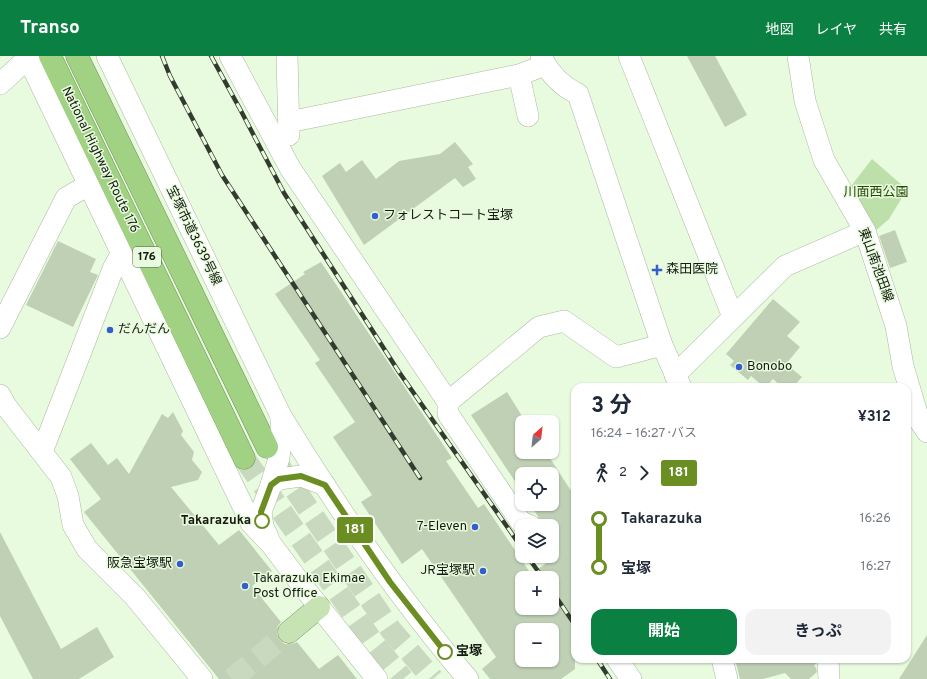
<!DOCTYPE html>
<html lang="ja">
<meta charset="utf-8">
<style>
body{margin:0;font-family:Overpass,"Noto Sans JP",sans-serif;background:#f2f2f3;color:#1f2937;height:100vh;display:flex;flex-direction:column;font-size:15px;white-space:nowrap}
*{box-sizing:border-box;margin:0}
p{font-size:13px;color:#747a83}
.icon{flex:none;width:22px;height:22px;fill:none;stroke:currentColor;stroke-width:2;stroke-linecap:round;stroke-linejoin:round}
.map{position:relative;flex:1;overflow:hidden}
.details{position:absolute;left:571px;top:327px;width:340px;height:280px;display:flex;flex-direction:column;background:#fff;border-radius:12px;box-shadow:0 1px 3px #0004}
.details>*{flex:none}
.badge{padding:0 8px;border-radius:3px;font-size:14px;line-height:26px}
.needle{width:26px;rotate:28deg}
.fabs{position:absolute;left:515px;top:359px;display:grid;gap:8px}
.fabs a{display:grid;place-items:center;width:44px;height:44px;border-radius:8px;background:#fff;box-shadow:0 1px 3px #0004;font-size:20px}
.map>.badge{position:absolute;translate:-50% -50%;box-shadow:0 0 0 2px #fff}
.legs{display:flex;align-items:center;gap:6px;height:44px;padding:0 20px;font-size:13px}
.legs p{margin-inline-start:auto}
.head{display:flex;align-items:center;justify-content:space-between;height:68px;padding:0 20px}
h1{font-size:22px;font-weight:700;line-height:30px}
.button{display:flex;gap:8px;margin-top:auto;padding:8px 20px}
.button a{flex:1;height:46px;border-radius:12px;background:#0b8043;color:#fff;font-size:16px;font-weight:700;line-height:46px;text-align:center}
.button a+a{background:#f2f2f3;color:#1f2937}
ul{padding:0 20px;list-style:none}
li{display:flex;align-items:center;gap:14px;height:48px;font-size:15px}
li i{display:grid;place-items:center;width:6px;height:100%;margin:0 5px;background:currentColor}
li i::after{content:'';width:10px;height:10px;margin:-5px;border:3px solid;border-radius:50%;background:#fff}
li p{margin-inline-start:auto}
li:first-child i{background:linear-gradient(#0000 50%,currentColor 0)}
li:last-child i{background:linear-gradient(currentColor 50%,#0000 0)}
header{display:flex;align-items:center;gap:24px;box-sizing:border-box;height:56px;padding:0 20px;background:#0b8043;color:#fff}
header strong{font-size:19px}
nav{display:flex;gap:22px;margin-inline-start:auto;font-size:14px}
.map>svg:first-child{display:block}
</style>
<header>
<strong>Transo</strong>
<nav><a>地図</a><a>レイヤ</a><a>共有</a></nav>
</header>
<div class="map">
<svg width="927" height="623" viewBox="0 0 927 623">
<rect width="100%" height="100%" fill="#e9fbdf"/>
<path fill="#bddfa9" d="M 872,103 L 903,130 L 903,140 L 889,163 L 873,177 L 848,134 Z"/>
<g fill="#bfd0b5" fill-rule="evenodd">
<path d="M 687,0 L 715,0 L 747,59 L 725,71 Z"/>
<path d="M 455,86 L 473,108 L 468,111 L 476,123 L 463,131 L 455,122 L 364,189 L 322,120 L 340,107 L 346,116 L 362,104 L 376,123 L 399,105 L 440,98 Z"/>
<path d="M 895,174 L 907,206 L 890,212 L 879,180 Z"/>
<path d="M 58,185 L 96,203 L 90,216 L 98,219 L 73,271 L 26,249 Z"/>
<path d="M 321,206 L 452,402 L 446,405 L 478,452 L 484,448 L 531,518 L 552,503 L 552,470 L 544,470 L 530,448 L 552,448 L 552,418 L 522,418 L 522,436 L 471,359 L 507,336 L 522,360 L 522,396 L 546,396 L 575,441 L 575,613 L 561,623 L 490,623 L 482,613 L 496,601 L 422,493 L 402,508 L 361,446 L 372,439 L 333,381 L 355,366 L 315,307 L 320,304 L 275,238 L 305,218 L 303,216 ZM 522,522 L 552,522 L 552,552 L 522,552 ZM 522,574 L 552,574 L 552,604 L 522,604 Z"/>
<path d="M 773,243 L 800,266 L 787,280 L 800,291 L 786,308 L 802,321 L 793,331 L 782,331 L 773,323 L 766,331 L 764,331 L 751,320 L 748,324 L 730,309 L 734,305 L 726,298 Z"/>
<path d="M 173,356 L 183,375 L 181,379 L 194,396 L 192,404 L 202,416 L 198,424 L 171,431 L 219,489 L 239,474 L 272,515 L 252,530 L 281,566 L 277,571 L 277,578 L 280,584 L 285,588 L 292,588 L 297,586 L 319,613 L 338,599 L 357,623 L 219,623 L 84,456 L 101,443 L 70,403 L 91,387 L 108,409 L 117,402 L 129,418 L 162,358 L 168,362 Z"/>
<path d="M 0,476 L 61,593 L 97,571 L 114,601 L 79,623 L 33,623 L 0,560 Z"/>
<path d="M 927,579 L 927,623 L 899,623 Z"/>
<path d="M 735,603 L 816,603 L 816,608 L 814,609 L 816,612 L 817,616 L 809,623 L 791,623 L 785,617 L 763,623 L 740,623 Z"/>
</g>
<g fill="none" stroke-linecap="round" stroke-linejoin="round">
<path stroke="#c9d9c0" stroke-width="22" stroke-dasharray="22 11" stroke-linecap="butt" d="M 232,623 L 289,576"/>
<g stroke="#c9d9c0" stroke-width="22" stroke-dasharray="22 11" stroke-linecap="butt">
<path d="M 244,402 L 375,589 L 403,623"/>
<path d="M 277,407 L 391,574 L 433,623"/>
</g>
<g stroke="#a9ba9f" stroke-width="22">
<g id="minor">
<path d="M 27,0 L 251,467 L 271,488 L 301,528 L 377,623"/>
<path d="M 107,0 L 281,360 C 337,452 398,541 468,623"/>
<path d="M 230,0 L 290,112 L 448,346 L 448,358 L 521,466 L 531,470"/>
<path d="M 287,0 L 289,79"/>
<path d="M 541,0 C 549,17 561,30 578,38 L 662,289"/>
<path d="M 629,0 L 733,261"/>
<path d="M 798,0 L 805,45 L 824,104 L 865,175 L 896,270 L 903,310 L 919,364 L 927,376"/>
<path d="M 519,19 L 528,60"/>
<path d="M 0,28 L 28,2"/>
<path d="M 289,66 L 519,19 L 545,9"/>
<path d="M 0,272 L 66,142 L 88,129"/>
<path d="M 675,319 L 785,210 L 865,175"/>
<path d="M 0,339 L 6,350 L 61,421 L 68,440 L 73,469 L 87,493 L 135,541 L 202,623"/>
<path d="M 448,346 L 539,271 L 564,265 L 616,301 L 662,289 L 681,331"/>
<path d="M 42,396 L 113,213 L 121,198"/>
<path d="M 271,429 L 279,402 L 281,384 L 281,360"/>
<path d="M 268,481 L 263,471 L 261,456 L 271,429 L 279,423 L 301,420 L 325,429"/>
<path d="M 617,603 L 631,623"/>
<path d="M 722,603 L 727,623"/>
<path d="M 828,603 L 829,623"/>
</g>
</g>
<g stroke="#70915a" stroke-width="23">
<path id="major" d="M 289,576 L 319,551"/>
</g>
<g stroke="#70915a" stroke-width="23">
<g id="highway">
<path d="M 50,0 L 244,402"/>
<path d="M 77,0 L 267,391"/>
</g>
</g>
<use href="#minor" stroke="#fff" stroke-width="21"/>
<use href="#major" stroke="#c7e3b4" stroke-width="22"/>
<use href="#highway" stroke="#a1d182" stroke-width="22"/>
<g stroke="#333b2e" stroke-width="4.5">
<g id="rail">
<path d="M 162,0 L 170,20 L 222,119 L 420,422"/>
<path d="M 211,0 L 240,53 L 284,137 L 399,316 L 522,492"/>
<path d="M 527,500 L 543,522"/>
<path d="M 552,535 L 573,566"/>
<path d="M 597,603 L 610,623"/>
</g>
</g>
<use href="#rail" stroke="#e9fbdf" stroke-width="3" stroke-dasharray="9" stroke-linecap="butt"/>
</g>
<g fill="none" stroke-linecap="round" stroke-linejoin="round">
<g stroke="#fff" stroke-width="9">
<path id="line-1" d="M 262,465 L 261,456 L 271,429 L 279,423 L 301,420 L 325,429 L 390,526 L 445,596"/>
</g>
<use href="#line-1" stroke="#6b8e23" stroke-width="6"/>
</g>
<g fill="#365dcd" stroke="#e9fbdf" stroke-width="1.5">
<circle cx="375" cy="160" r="4"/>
<path d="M655 208h4v4h4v4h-4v4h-4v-4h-4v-4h4z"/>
<circle cx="110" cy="274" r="4"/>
<circle cx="739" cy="311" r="4"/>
<circle cx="475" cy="471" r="4"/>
<circle cx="180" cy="508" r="4"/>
<circle cx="483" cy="515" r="4"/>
<circle cx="245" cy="530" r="4"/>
</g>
<g fill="#fff" stroke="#6b8e23" stroke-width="2">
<circle cx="262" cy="465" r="7"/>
<circle cx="445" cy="596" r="7"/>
</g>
<g text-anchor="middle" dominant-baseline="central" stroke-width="3" stroke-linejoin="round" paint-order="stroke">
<rect fill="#e9fbdf" stroke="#545e4e" stroke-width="1" x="133" y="191" width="28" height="20" rx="3"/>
<g font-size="12" font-weight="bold" fill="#141a10">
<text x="147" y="201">176</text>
</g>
<g font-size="13" fill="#141a10" stroke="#e9fbdf">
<text transform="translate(100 104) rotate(64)">National Highway Route 176</text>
<text transform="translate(193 180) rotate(64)">宝塚市道3639号線</text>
<text transform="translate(875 209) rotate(70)">東山南池田線</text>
</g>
<g font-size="13" fill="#264807" stroke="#e9fbdf">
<text x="876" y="137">川面西公園</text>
</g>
<g font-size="13" fill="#141a10" stroke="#e9fbdf" text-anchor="start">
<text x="383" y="160">フォレストコート宝塚</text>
<text x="666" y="214">森田医院</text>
<text x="118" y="274">だんだん</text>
<text x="747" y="311">Bonobo</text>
<text x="467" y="471" text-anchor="end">7-Eleven</text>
<text x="172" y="508" text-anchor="end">阪急宝塚駅</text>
<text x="475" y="515" text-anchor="end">JR宝塚駅</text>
<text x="253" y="523">Takarazuka Ekimae<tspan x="253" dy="15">Post Office</tspan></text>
</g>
<g font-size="13" font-weight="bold" fill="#141a10" stroke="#e9fbdf" text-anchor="end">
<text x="251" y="465">Takarazuka</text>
<text x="456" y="596" text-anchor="start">宝塚</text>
</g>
</g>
</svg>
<div class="fabs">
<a><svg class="needle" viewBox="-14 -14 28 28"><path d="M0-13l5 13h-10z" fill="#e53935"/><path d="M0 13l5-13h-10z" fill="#747a83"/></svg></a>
<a><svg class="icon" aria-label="locate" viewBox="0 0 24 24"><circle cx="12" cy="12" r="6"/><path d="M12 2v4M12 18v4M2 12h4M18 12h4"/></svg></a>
<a><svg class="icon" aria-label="layers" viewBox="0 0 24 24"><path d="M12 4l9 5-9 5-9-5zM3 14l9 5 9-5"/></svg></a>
<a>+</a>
<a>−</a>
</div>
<b class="badge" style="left:355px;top:474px;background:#6b8e23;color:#fff">181</b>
<section class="details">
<div class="head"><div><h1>3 分</h1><p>16:24 – 16:27 · バス</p></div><b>¥312</b></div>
<div class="legs"><svg class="icon" aria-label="walk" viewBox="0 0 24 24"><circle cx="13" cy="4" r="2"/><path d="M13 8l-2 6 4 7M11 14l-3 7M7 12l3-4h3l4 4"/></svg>2<svg class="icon" aria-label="forward" viewBox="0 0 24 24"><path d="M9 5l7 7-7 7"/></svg><b class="badge" style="background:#6b8e23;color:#fff">181</b></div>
<ul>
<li><i style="color:#6b8e23"></i><b>Takarazuka</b><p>16:26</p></li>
<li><i style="color:#6b8e23"></i><b>宝塚</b><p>16:27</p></li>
</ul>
<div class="button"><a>開始</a><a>きっぷ</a></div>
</section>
</div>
